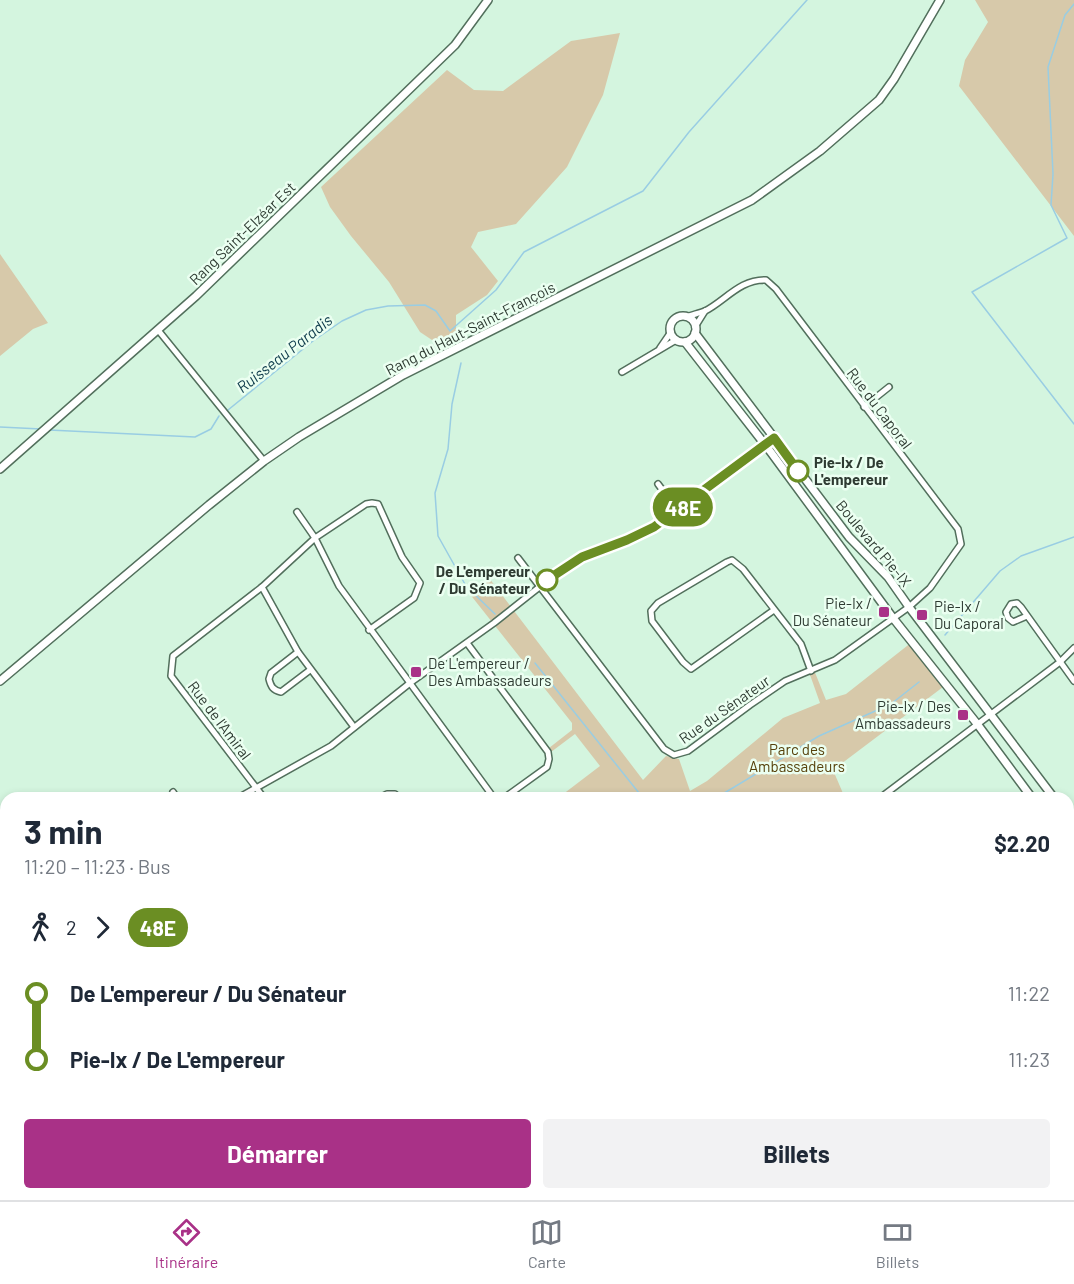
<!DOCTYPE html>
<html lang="fr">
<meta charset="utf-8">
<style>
body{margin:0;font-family:Barlow,sans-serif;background:#f2f2f3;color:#1f2937;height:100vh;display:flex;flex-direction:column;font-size:22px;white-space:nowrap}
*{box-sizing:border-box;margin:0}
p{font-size:20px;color:#747a83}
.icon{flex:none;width:33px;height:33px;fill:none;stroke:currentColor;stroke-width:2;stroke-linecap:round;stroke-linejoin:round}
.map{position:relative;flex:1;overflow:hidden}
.side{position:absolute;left:0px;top:792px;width:1074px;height:408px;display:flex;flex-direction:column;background:#fff;border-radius:18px 18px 0 0;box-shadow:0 3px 9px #0003}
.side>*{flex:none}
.badge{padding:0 12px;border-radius:20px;font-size:21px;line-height:39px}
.map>.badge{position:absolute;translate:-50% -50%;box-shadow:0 0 0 3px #fff}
.legs{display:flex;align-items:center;gap:9px;height:66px;padding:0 24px;font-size:20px}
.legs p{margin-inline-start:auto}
.headline{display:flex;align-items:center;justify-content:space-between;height:102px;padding:0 24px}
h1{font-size:33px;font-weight:700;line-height:45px}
.button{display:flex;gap:12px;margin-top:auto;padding:12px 24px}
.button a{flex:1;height:69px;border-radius:6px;background:#a93187;color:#fff;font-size:24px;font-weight:700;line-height:69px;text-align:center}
.button a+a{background:#f2f2f3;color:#1f2937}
ul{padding:0 24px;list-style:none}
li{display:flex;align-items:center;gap:21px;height:66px;font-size:22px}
li i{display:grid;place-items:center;width:9px;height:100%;margin:0 8px;background:currentColor}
li i::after{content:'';width:15px;height:15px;margin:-8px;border:4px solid;border-radius:50%;background:#fff}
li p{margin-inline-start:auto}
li:first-child i{background:linear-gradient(#0000 50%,currentColor 0)}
li:last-child i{background:linear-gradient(currentColor 50%,#0000 0)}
.tab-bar{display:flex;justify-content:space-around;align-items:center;height:84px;border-top:2px solid #e0e1e3;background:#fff;font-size:16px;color:#747a83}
.tab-bar a{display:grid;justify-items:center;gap:3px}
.tab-bar .on{color:#a93187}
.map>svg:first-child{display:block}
</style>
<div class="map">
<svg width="1074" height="1200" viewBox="0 0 1074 1200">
<rect width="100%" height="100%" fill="#d4f5df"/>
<g fill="#d7c9aa">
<path d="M 975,0 L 1074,0 L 1074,236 L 959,86 L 965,60 L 988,22 Z"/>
<path d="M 620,33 L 603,95 L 567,167 L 516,224 L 478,232 L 471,247 L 498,281 L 487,295 L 456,315 L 456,338 L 444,348 L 420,332 L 389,282 L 351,236 L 330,207 L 321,187 L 447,70 L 474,90 L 503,91 L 571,41 Z"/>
<path d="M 0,254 L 48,323 L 33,329 L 0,356 Z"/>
<path d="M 489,578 L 643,780 L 666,756 L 679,759 L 690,791 L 707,781 L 783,718 L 820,703 L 809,672 L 814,670 L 826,700 L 846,694 L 912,642 L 947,684 L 833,770 L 845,798 L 558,798 L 600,766 L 575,734 L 551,752 L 549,748 L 572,730 L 572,723 L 469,593 Z"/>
<path d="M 77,1194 L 561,1194 L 570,1200 L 73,1200 Z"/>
</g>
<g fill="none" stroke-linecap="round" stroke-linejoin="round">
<g stroke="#99cde3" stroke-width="1.5">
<path d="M 1074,4 L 1065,15 L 1048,67 L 1053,174 L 1051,205 L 1067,238 L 972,292 L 1074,424"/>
<path d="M 461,363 L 452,404 L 448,449 L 435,493 L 438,536 L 466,586 L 495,614"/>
<path d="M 228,410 L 313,341 L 342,321 L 366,310 L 388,306 L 425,305 L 436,311 L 450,331 L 496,290 L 524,252 L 643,191 L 689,132 L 807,0"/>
<path d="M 0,427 L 41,429"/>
<path d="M 49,430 L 195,437 L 211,429 L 219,416"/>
<path d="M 945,635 L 1000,571 L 1021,556 L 1074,537"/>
<path d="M 535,663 L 643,798"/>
<path d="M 716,798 L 819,736 L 891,704 L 919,682"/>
</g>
<g stroke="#526f5c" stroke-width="8">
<g id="minor">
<path d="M 695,327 L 705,311"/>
<path d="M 158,330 L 264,461"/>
<path d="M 660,348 L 671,332"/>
<path d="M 622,372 L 676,340"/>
<path d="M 864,407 L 889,387"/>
<path d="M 658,484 L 678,511"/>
<path d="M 297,512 L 315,538 L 339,586 L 494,798"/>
<path d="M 518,558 L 664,749 L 674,755 L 688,751 L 750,705 L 785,681 L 835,660 L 909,607 L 930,588 L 961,544 L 958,529 L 776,289 L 766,280 C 740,279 725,301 705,311 C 699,313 692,315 686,317"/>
<path d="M 262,587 L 298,652 L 354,727"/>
<path d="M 774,610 L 691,669 L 683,662 L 652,621 L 651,611 L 658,603 L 727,562 L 732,560 L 743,569 L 801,644 L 811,671"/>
<path d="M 1027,616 L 1013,622 L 1008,618 L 1006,612 L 1011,604 L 1017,603 L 1021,607 L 1074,681"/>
<path d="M 467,643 L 548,752 L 549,759 L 547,767 L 504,798"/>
<path d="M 298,652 L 271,673 L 269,679 C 271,687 273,690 281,692 L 310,670"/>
<path d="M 173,792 L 177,798"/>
<path d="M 238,798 L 331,746 L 410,683 L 494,623 L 547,581 L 582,557 L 627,540 L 654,527 L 773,438"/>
<path d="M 264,798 L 171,676 L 173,656 L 262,587 L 315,538 L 366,504 L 372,503 L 378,504 L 402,557 L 420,583 L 414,598 L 369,630"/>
<path d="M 379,798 L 387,794 L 395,794 L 398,798"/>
<path d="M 880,798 L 1060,662 L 1074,648"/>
<path d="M 1068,1028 L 1074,1021"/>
<path d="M 1068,1032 L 1074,1038"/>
<path d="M 1068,1137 L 1074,1133"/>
<path d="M 1068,1159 L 1074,1155"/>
<path d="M 1068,1193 L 1071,1200"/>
<path d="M 708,1200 L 710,1194"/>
<path d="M 788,1200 L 790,1194"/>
<path d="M 855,1200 L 855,1194"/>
<path d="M 899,1200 L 920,1194"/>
<path d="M 1013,1200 L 1021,1194"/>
</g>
</g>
<g stroke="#526f5c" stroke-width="10">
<g id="tertiary">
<circle cx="683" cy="329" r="13"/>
<path d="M 695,333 L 849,537 L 888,577 L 909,607 L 1054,798"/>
<path d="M 685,342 L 770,451 L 893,618 L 978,725 L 1032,798"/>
<path d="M 0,469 L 196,296 L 455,45 L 488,0"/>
<path d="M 0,681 L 209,505 L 264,461 L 299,437 L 403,375 L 752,200 L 820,151 L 879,100 L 894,79 L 940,0"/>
<path d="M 1068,816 L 1074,824"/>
<path d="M 1068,849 L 1074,857"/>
<path d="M 635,1194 L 640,1200"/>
</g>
</g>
<use href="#minor" stroke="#fff" stroke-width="5"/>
<use href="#tertiary" stroke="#fff" stroke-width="7"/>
</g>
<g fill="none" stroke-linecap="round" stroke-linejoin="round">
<g stroke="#fff" stroke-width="14">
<path id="line-1" d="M 547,580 L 582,557 L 627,540 L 654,527 L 774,438 L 798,471"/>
</g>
<use href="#line-1" stroke="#6b8e23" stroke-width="9"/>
</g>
<g fill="#fff" stroke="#6b8e23" stroke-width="3">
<circle cx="798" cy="471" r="10"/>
<circle cx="547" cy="580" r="10"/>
</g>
<g fill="#a93187" stroke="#ebfff1" stroke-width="2">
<rect x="878" y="606" width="12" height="12" rx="3"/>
<rect x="916" y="609" width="12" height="12" rx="3"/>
<rect x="410" y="666" width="12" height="12" rx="3"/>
<rect x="957" y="709" width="12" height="12" rx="3"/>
</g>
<g text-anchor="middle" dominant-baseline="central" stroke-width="5" stroke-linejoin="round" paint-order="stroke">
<g font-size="15" fill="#2e3b32" stroke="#ebfff1">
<text transform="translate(242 233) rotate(-44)">Rang Saint-Elzéar Est</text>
<text transform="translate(470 328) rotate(-27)">Rang du Haut-Saint-François</text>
<text transform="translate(880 408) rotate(53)">Rue du Caporal</text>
<text transform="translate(874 543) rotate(50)">Boulevard Pie-IX</text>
<text transform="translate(724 709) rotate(-35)">Rue du Sénateur</text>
<text transform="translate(220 720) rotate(53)">Rue de l'Amiral</text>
</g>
<g font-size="15" font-weight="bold" fill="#2e3b32" stroke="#ebfff1" text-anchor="start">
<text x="814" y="462">Pie-Ix / De<tspan x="814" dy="17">L'empereur</tspan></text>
<text x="530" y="571" text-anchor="end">De L'empereur<tspan x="530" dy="17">/ Du Sénateur</tspan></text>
</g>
<g font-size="15" fill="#2e3b32" stroke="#ebfff1" text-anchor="end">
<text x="872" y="603">Pie-Ix /<tspan x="872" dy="17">Du Sénateur</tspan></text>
<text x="934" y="606" text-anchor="start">Pie-Ix /<tspan x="934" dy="17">Du Caporal</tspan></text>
<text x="428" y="663" text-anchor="start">De L'empereur /<tspan x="428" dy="17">Des Ambassadeurs</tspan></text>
<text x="951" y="706">Pie-Ix / Des<tspan x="951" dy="17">Ambassadeurs</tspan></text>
</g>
<g font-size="15" fill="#56410b" stroke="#ebfff1">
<text x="797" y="749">Parc des<tspan x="797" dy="17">Ambassadeurs</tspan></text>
</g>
<g font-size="16" font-style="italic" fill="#0f3c4c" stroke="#ebfff1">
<text transform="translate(284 353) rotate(-38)">Ruisseau Paradis</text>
</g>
</g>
</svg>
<b class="badge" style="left:683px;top:507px;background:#6b8e23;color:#fff">48E</b>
<section class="side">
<div class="headline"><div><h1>3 min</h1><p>11:20 – 11:23 · Bus</p></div><b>$2.20</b></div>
<div class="legs"><svg class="icon" aria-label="walk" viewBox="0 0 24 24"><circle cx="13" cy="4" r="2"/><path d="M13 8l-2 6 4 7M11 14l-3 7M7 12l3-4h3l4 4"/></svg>2<svg class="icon" aria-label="forward" viewBox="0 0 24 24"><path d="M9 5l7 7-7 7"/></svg><b class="badge" style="background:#6b8e23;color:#fff">48E</b></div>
<ul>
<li><i style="color:#6b8e23"></i><b>De L'empereur / Du Sénateur</b><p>11:22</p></li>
<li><i style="color:#6b8e23"></i><b>Pie-Ix / De L'empereur</b><p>11:23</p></li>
</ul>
<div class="button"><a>Démarrer</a><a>Billets</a></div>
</section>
</div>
<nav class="tab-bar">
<a class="on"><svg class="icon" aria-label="directions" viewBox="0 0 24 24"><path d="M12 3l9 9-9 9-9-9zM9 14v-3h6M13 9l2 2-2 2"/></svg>Itinéraire</a>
<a><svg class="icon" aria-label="map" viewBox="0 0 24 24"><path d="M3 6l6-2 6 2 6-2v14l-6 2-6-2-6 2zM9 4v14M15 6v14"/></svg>Carte</a>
<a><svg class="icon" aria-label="tickets" viewBox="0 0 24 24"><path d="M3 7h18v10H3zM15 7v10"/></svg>Billets</a>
</nav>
